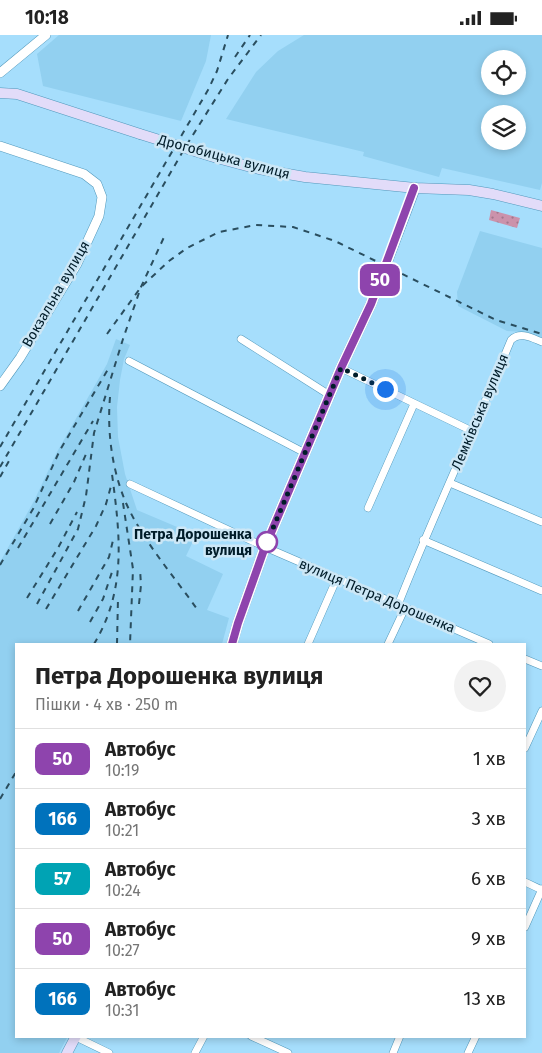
<!DOCTYPE html>
<html lang="uk">
<meta charset="utf-8">
<style>
body{margin:0;font-family:"Fira Sans",sans-serif;background:#f2f2f2;color:#222;height:100vh;display:flex;flex-direction:column;font-size:19px;white-space:nowrap}
*{box-sizing:border-box;margin:0}
p{font-size:16px;color:#767676}
.icon{flex:none;width:28px;height:28px;fill:none;stroke:currentColor;stroke-width:2;stroke-linecap:round;stroke-linejoin:round}
.map{position:relative;flex:1;overflow:hidden}
.drawer{position:absolute;left:15px;top:608px;width:511px;height:395px;display:flex;flex-direction:column;background:#fff;border-radius:0px;box-shadow:0 2px 8px #0003}
.drawer>*{flex:none}
.badge{padding:0 10px;border-radius:8px;font-size:18px;line-height:32px}
.buttons{position:absolute;left:481px;top:15px;display:grid;gap:10px}
.buttons a{display:grid;place-items:center;width:45px;height:45px;border-radius:50%;background:#fff;box-shadow:0 2px 8px #0003;font-size:25px}
.you{position:absolute;width:25px;height:25px;margin:-12px;border:4px solid #fff;border-radius:50%;background:#1a73e8;box-shadow:0 0 0 8px #1a73e833}
.map>.badge{position:absolute;translate:-50% -50%;box-shadow:0 0 0 2px #fff}
.round{display:grid;place-items:center;flex:none;width:52px;height:52px;border-radius:26px;background:#f2f2f2}
.summary{display:flex;align-items:center;justify-content:space-between;height:85px;padding:0 20px}
h1{font-size:24px;font-weight:700;line-height:38px}
ul{padding:0;list-style:none}
li{display:flex;align-items:center;gap:15px;height:60px;padding:0 20px;border-top:1px solid #e0e0e0}
li div{flex:1}
li b{display:block;font-size:19px}
li em{font-style:normal}
li .badge{min-width:55px;font-weight:700;text-align:center}
.status{display:flex;justify-content:space-between;align-items:center;height:35px;padding:0 25px;background:#fff;direction:ltr}
.status svg{height:14px;fill:currentColor}
.map>svg:first-child{display:block}
</style>
<div class="status"><b>10:18</b><svg viewBox="0 0 49 12"><path d="M0 12V9h3v3zM5 12V6h3v6zM10 12V3h3v9zM15 12V0h3v12zM26 1h20v11H26zM47 4h2v5h-2z"/></svg></div>
<div class="map">
<svg width="542" height="1018" viewBox="0 0 542 1018">
<defs>
<pattern id="park-dots" width="8" height="8" patternUnits="userSpaceOnUse" patternTransform="scale(1.25)"><rect width="8" height="8" fill="#cb92ab"/><path d="M2 2h.1M6 6h.1" fill="none" stroke="#a2768b" stroke-width="1.8" stroke-linecap="round"/></pattern>
</defs>
<rect width="100%" height="100%" fill="#a6defc"/>
<g fill="#92d0f0" fill-rule="evenodd">
<path d="M 59,0 L 211,0 L 206,26 L 181,86 L 43,51 L 37,19 Z"/>
<path d="M 304,0 L 542,0 L 542,148 L 540,155 L 442,133 L 439,142 L 363,121 L 364,117 L 226,84 L 256,37 L 278,16 ZM 490,24 L 518,24 L 518,51 L 490,51 ZM 490,79 L 518,79 L 518,106 L 490,106 Z"/>
<path d="M 480,196 L 542,213 L 542,304 L 522,297 L 507,296 L 458,271 L 457,257 Z"/>
<path d="M 116,304 L 130,310 L 124,324 L 120,345 L 117,372 L 118,402 L 125,439 L 137,475 L 196,500 L 186,521 L 223,539 L 207,575 L 229,583 L 222,609 L 16,609 L 16,1001 L 68,1001 L 59,1018 L 0,1018 L 0,527 L 34,466 L 57,417 L 107,329 Z"/>
</g>
<path fill="url(#park-dots)" d="M 491,175 L 520,183 L 517,193 L 489,185 Z"/>
<g fill="none" stroke-linecap="round" stroke-linejoin="round">
<g stroke="#5198bb" stroke-width="8">
<g id="minor">
<path d="M 241,304 L 331,361"/>
<path d="M 129,326 L 305,418"/>
<path d="M 341,333 L 472,396"/>
<path d="M 450,448 L 542,487"/>
<path d="M 130,449 L 265,512 L 489,609"/>
<path d="M 368,473 L 414,369"/>
<path d="M 423,505 L 542,556"/>
<path d="M 398,570 C 433,481 474,394 511,305 C 520,296 532,303 542,307"/>
<path d="M 308,609 L 337,543"/>
<path d="M 388,609 L 405,573"/>
<path d="M 525,624 L 542,631"/>
<path d="M 525,713 L 542,676"/>
<path d="M 525,847 L 542,855"/>
<path d="M 525,892 L 542,854"/>
<path d="M 251,1001 L 288,1018"/>
<path d="M 76,1002 L 109,1018"/>
<path d="M 195,1018 L 204,1001"/>
<path d="M 393,1018 L 400,1001"/>
<path d="M 468,1018 L 476,1001"/>
</g>
</g>
<g stroke="#5198bb" stroke-width="10">
<g id="tertiary">
<path d="M 0,38 L 46,0"/>
<path d="M 0,111 L 84,139 L 97,149 L 102,162 L 99,181 L 77,229 L 20,323 L 0,351"/>
</g>
</g>
<g stroke="#5198bb" stroke-width="11">
<g id="secondary">
<path d="M 0,58 L 17,59 L 140,99"/>
<path d="M 217,123 L 259,134 L 305,142 L 415,153 L 469,155 L 493,159 L 542,171"/>
<path d="M 232,609 L 238,588 L 265,512 L 341,333 L 371,269 L 415,153"/>
<path d="M 67,1018 L 76,1001"/>
</g>
</g>
<use href="#minor" stroke="#fff" stroke-width="7"/>
<use href="#tertiary" stroke="#fff" stroke-width="9"/>
<use href="#secondary" stroke="#e2dcf9" stroke-width="10"/>
<g stroke="#2a4e5f" stroke-width="2" stroke-dasharray="6 6" stroke-linecap="butt">
<path d="M 235,22 L 250,0"/>
<path d="M 107,299 L 141,252 L 169,226 L 187,213 L 219,197 L 256,190 L 293,192 L 335,206 L 496,285 L 542,299"/>
<path d="M 110,362 C 107,397 112,435 126,468 C 143,506 173,540 197,574"/>
<path d="M 0,412 L 208,55 L 217,36 L 228,0"/>
<path d="M 0,432 L 186,111 L 228,44 L 261,0"/>
<path d="M 0,442 L 9,426"/>
<path d="M 123,468 L 133,534 L 130,609"/>
<path d="M 50,489 L 74,447 L 86,419"/>
<path d="M 18,513 L 93,386"/>
<path d="M 0,530 L 33,474 L 60,415 L 110,331"/>
<path d="M 27,563 L 58,513 L 77,477"/>
<path d="M 37,569 L 78,494 L 86,461 L 94,398 L 123,304 L 141,252 L 165,200"/>
<path d="M 139,569 L 141,550 L 140,534"/>
<path d="M 46,574 L 96,491 L 106,469 L 111,451"/>
<path d="M 78,576 L 109,522 L 114,501"/>
<path d="M 90,587 L 103,564 L 112,537"/>
<path d="M 94,609 C 127,554 120,500 112,439"/>
<path d="M 117,609 L 118,563"/>
<path d="M 0,764 L 16,737"/>
</g>
<g stroke="#5198bb" stroke-width="11" stroke-linecap="butt">
<path id="secondary-bridge" d="M 140,99 L 217,123"/>
</g>
<use href="#secondary-bridge" stroke="#e2dcf9" stroke-width="10"/>
</g>
<g fill="none" stroke-linecap="round" stroke-linejoin="round">
<g stroke="#fff" stroke-width="11">
<path id="line" d="M 232,609 L 238,588 L 265,512 L 341,333 L 371,269 L 414,153"/>
</g>
<use href="#line" stroke="#8e44ad" stroke-width="8"/>
<path stroke="#001c29" stroke-width="5" stroke-dasharray="0 9" d="M 267,507 L 265,512 L 341,333 L 385,354"/>
</g>
<circle fill="#fff" stroke="#8e44ad" stroke-width="2.5" cx="267" cy="507" r="10"/>
<g text-anchor="middle" dominant-baseline="central" stroke-width="5" stroke-linejoin="round" paint-order="stroke">
<g font-size="14" fill="#001c29" stroke="#cce7f6">
<text transform="translate(224 122) rotate(15)">Дрогобицька вулиця</text>
<text transform="translate(56 259) rotate(-60)">Вокзальна вулиця</text>
<text transform="translate(480 377) rotate(-67)">Лемківська вулиця</text>
<text transform="translate(377 561) rotate(23)">вулиця Петра Дорошенка</text>
</g>
<g font-size="14" font-weight="bold" fill="#001c29" stroke="#cce7f6" text-anchor="end">
<text x="252" y="499">Петра Дорошенка<tspan x="252" dy="16">вулиця</tspan></text>
</g>
</g>
</svg>
<div class="buttons">
<a><svg class="icon" aria-label="locate" viewBox="0 0 24 24"><circle cx="12" cy="12" r="6"/><path d="M12 2v4M12 18v4M2 12h4M18 12h4"/></svg></a>
<a><svg class="icon" aria-label="layers" viewBox="0 0 24 24"><path d="M12 4l9 5-9 5-9-5zM3 14l9 5 9-5"/></svg></a>
</div>
<div class="you" style="left:385px;top:354px"></div>
<b class="badge" style="left:380px;top:245px;background:#8e44ad;color:#fff">50</b>
<section class="drawer">
<div class="summary"><div><h1>Петра Дорошенка вулиця</h1><p>Пішки · 4 хв · 250 m</p></div><a class="round"><svg class="icon" aria-label="heart" viewBox="0 0 24 24"><path d="M12 20l-8-8c-3-5 5-10 8-4 3-6 11-1 8 4z"/></svg></a></div>
<ul>
<li><span class="badge" style="background:#8e44ad;color:#fff">50</span><div><b>Автобус</b><p>10:19</p></div><em>1 хв</em></li>
<li><span class="badge" style="background:#0072bc;color:#fff">166</span><div><b>Автобус</b><p>10:21</p></div><em>3 хв</em></li>
<li><span class="badge" style="background:#00a3b4;color:#fff">57</span><div><b>Автобус</b><p>10:24</p></div><em>6 хв</em></li>
<li><span class="badge" style="background:#8e44ad;color:#fff">50</span><div><b>Автобус</b><p>10:27</p></div><em>9 хв</em></li>
<li><span class="badge" style="background:#0072bc;color:#fff">166</span><div><b>Автобус</b><p>10:31</p></div><em>13 хв</em></li>
</ul>
</section>
</div>
